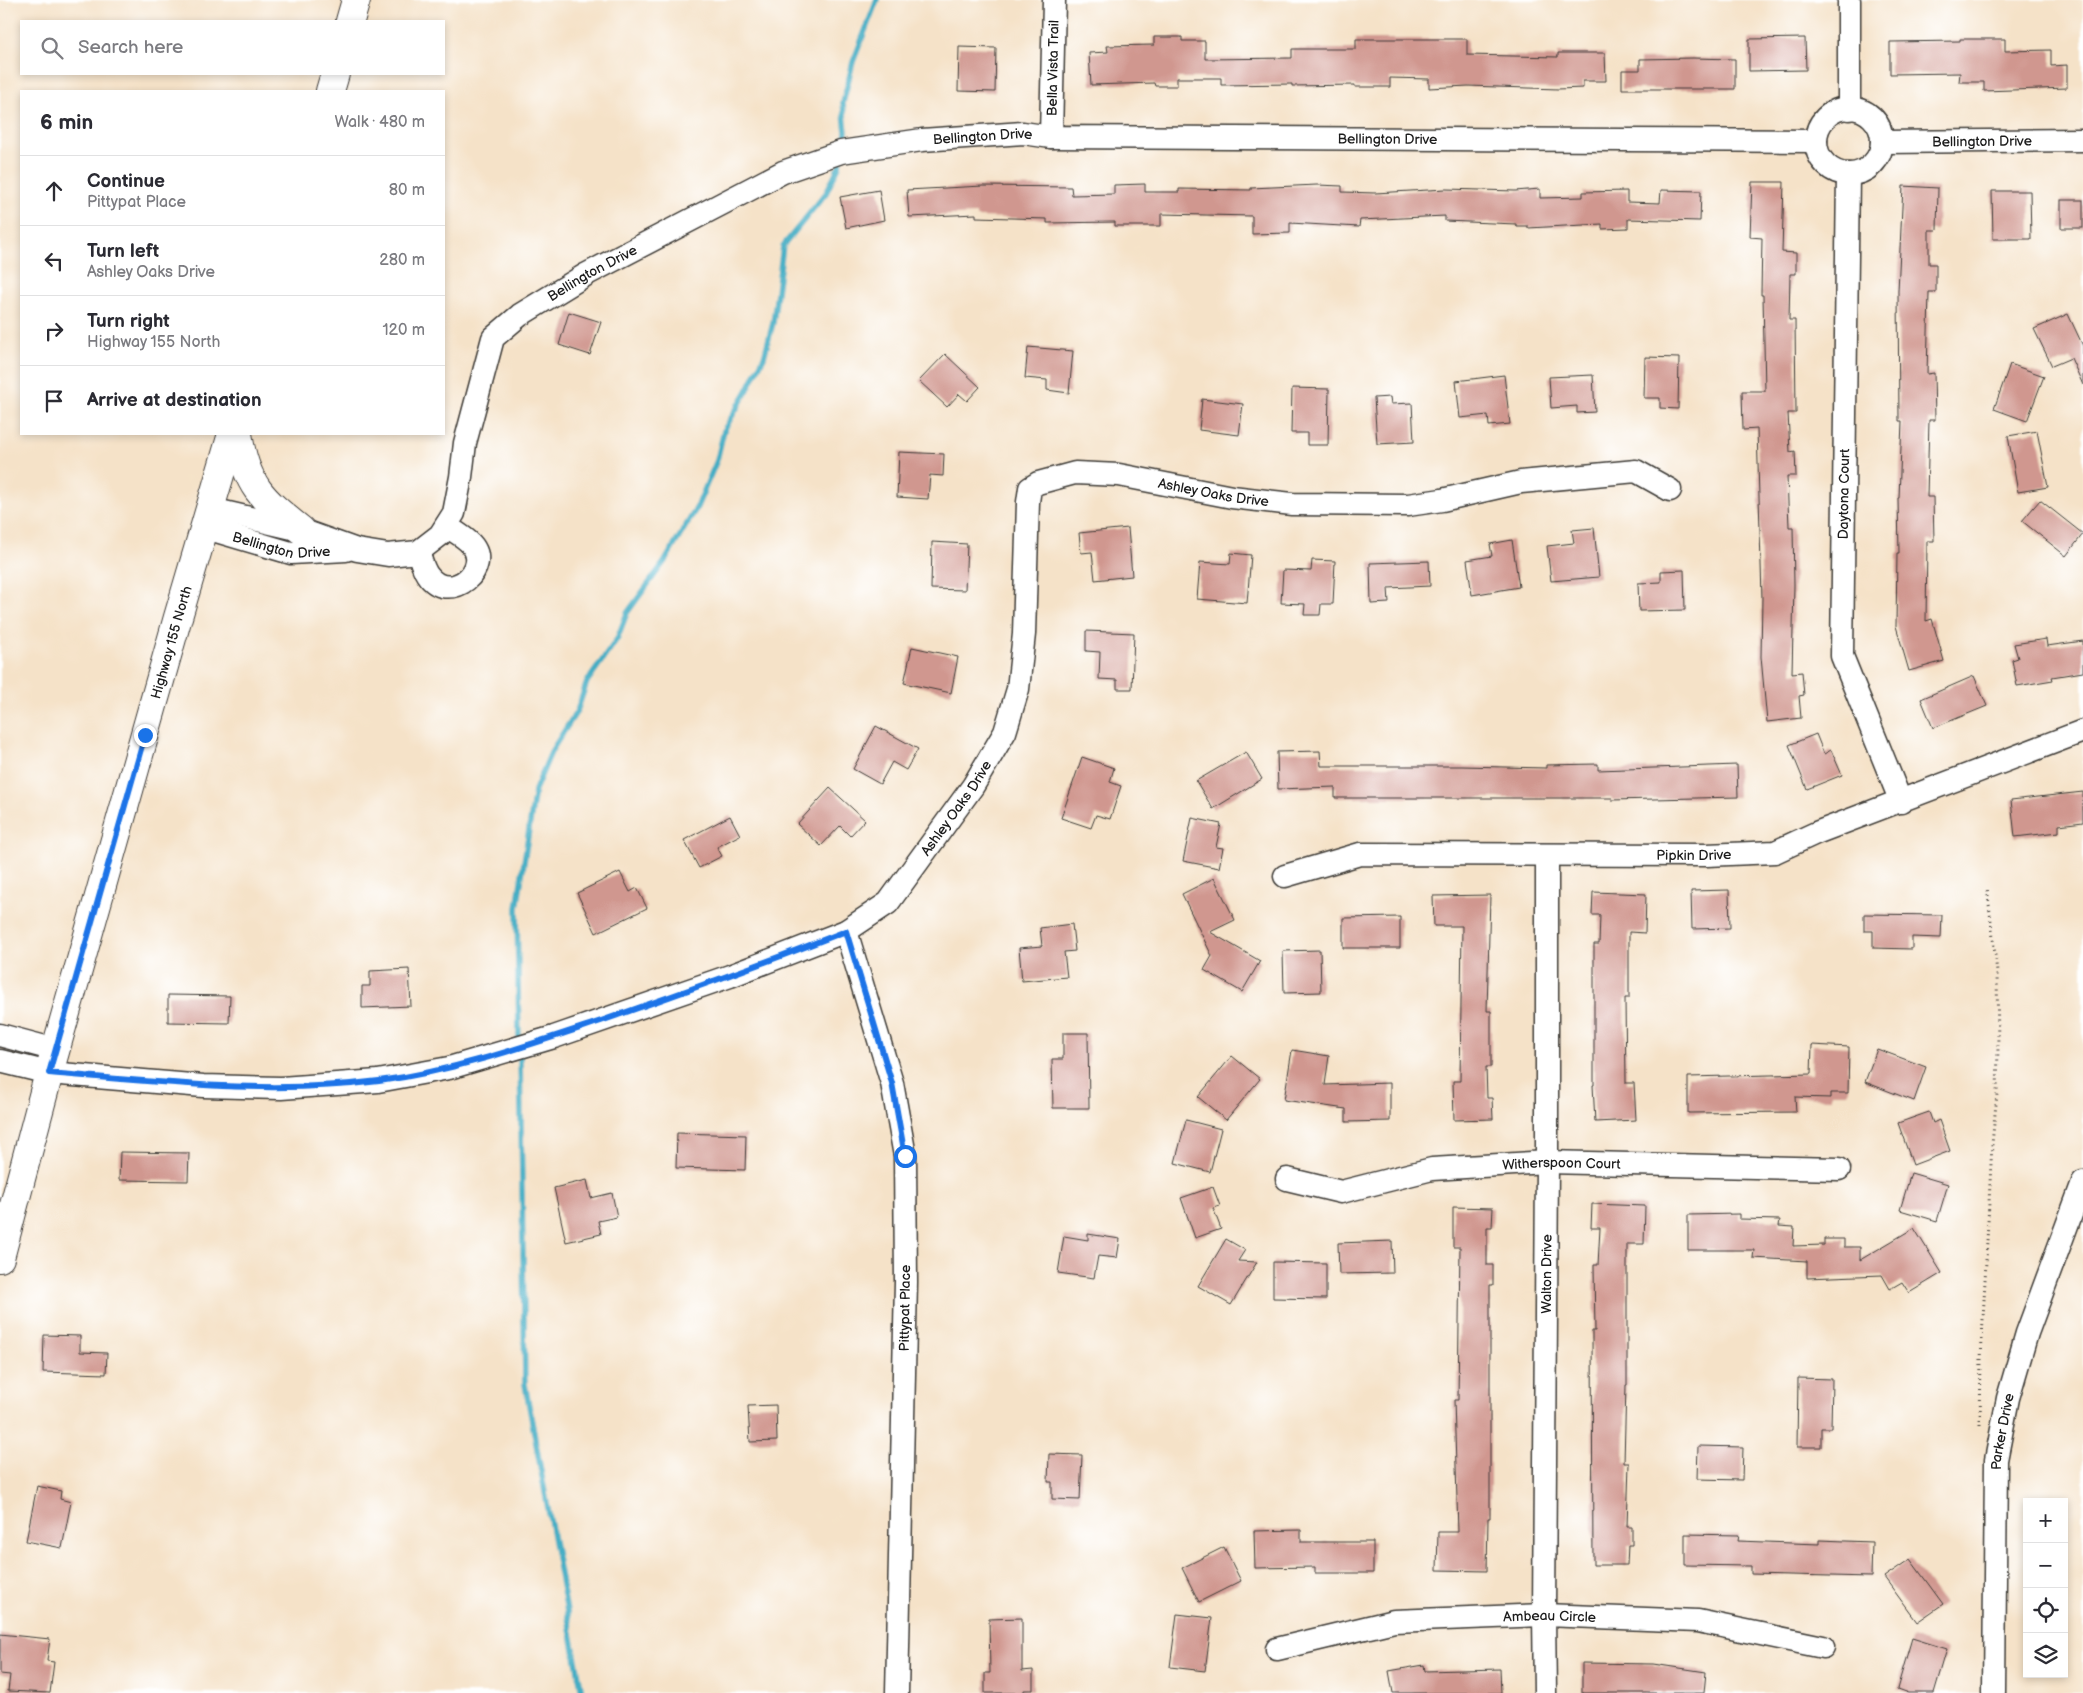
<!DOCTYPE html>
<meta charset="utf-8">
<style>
:root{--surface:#fff;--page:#f7f7f7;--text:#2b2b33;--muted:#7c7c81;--line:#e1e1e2}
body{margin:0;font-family:"Balsamiq Sans",sans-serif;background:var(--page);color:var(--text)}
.controls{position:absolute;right:15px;bottom:15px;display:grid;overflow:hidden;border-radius:0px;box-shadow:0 2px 8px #0003}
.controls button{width:45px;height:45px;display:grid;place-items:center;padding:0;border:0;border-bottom:1px solid var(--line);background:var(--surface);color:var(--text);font:25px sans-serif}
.stop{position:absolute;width:15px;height:15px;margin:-11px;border:4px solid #1a73e8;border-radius:50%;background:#fff}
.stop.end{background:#1a73e8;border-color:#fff;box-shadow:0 1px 5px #0008}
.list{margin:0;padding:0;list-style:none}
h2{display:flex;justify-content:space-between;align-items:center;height:65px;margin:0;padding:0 20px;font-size:21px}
h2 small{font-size:16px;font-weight:400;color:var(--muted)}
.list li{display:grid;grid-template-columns:32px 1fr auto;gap:15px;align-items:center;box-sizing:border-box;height:70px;padding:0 20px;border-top:1px solid var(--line)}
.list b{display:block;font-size:19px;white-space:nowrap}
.list p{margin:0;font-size:16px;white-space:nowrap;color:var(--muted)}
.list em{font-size:16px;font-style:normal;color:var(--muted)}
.icon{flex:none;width:28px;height:28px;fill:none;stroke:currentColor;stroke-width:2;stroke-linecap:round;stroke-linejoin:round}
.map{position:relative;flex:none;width:2083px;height:1693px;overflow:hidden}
.search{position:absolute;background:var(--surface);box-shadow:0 2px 8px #0003;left:20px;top:20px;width:425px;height:55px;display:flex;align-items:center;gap:12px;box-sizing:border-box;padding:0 18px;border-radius:0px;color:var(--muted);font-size:19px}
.panel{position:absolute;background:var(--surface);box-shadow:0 2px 8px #0003;left:20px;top:90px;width:425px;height:345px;border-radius:0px}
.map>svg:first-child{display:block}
</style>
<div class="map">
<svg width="2083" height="1693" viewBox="0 0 2083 1693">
<rect width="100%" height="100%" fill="#fff"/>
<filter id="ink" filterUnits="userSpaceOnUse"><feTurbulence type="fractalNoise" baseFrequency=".02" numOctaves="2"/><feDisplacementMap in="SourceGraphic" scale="10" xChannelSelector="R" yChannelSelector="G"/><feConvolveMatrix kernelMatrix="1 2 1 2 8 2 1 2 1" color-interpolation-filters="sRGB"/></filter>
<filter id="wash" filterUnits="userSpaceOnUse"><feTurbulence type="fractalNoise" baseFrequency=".0096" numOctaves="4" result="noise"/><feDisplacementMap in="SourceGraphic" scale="20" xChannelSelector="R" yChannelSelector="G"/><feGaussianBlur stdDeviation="1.12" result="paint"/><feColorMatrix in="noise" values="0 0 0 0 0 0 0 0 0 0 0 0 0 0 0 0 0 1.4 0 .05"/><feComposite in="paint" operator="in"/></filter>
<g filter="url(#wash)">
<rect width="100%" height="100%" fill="#f5e2c8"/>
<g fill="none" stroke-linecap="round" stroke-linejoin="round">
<g stroke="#45adc4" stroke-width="5.5">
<polyline points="844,146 846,132 843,103 853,62 877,0"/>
<polyline points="519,1041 517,908 535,790 552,750 577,711 587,682 617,639 627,613 665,561 697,507 717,460 724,430 747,391 764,357 773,323 783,246 826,193 839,166 841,157"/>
<polyline points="520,1053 525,1384 582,1693"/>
</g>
</g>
<g id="blocks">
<g fill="#d0978f">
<polygon points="1154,37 1182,37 1182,41 1205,41 1205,59 1292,58 1292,49 1356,49 1356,39 1467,39 1467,55 1558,57 1558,53 1605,53 1606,81 1583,81 1583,88 1558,89 1468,86 1429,88 1429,79 1390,78 1390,87 1355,87 1355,85 1292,86 1292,84 1221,85 1221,78 1177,78 1177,86 1155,86 1154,83 1091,85 1089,53 1108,52 1107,46 1154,45"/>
<polygon points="1805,38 1806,70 1749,71 1749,39"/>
<polygon points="1960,39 2005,39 2005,51 2051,50 2051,66 2067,65 2067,88 1984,91 1984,82 1959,82 1960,73 1890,74 1890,42 1960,41"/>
<polygon points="959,47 996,48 995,92 958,91"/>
<polygon points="1693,58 1735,59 1735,89 1622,89 1622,70 1640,70 1640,59"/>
<polygon points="1752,182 1784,182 1782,252 1796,253 1796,274 1790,274 1789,320 1795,320 1796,413 1788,413 1790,452 1795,451 1796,476 1787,476 1789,527 1793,527 1794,585 1792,673 1802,672 1804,695 1799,696 1801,718 1767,722 1761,657 1762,598 1757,429 1743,430 1742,391 1765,391 1763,295 1761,295 1762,238 1750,237"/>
<polygon points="1145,184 1145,192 1179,192 1179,189 1251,190 1251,188 1317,185 1342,186 1342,192 1375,193 1446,189 1515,191 1540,189 1540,198 1583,197 1583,192 1627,191 1627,202 1660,203 1661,190 1701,191 1700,221 1628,219 1628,228 1602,229 1602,224 1528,228 1528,226 1516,226 1516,224 1445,221 1445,216 1360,220 1359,227 1290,223 1290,233 1252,234 1252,216 1161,214 1161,226 1115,226 1115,222 1047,223 1047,219 976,217 976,214 909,217 907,190 983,186 1071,187 1072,195 1114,194 1114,185"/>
<polygon points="1903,186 1938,188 1937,230 1929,230 1929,264 1936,264 1936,292 1929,292 1927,374 1934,373 1935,420 1929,420 1927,497 1933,497 1934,541 1927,541 1926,621 1932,619 1944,661 1909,671 1896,626 1897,553 1899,553 1898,498 1899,498 1902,421 1899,421 1898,291"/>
<polygon points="879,190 884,220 846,228 840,197"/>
<polygon points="1992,191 2030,191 2031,239 1993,239"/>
<rect x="2061" y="200" width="22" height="28"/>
<polygon points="569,312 601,322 590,355 559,345"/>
<polygon points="2068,314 2083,346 2083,385 2071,358 2052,366 2034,329"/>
<polygon points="1028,347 1073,351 1069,393 1047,390 1047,380 1025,378"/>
<polygon points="945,354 980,387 967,401 959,394 947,407 919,381"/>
<polygon points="1645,357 1679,358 1678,409 1660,408 1660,398 1644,398"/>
<polygon points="2010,364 2044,376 2027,421 1994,409"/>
<polygon points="1504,375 1510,424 1489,426 1488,415 1460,418 1456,381"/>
<polygon points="1593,375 1595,412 1577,413 1577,406 1551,408 1549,377"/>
<polygon points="1292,388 1329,389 1328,445 1307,445 1307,433 1291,433"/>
<polygon points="1390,397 1391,404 1412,403 1414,442 1377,444 1374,398"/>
<polygon points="1202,399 1243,404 1239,435 1199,430"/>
<polygon points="2037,431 2048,487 2018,492 2008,436"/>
<polygon points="899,452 944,454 943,476 930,475 928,499 897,497"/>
<polygon points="2040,500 2083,534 2066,556 2022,521"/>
<polygon points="1128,528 1132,576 1095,580 1092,552 1081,553 1079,533"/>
<polygon points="1594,528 1599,577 1551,581 1547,546 1574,543 1572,530"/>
<polygon points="1512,540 1519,587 1472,595 1467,560 1492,556 1490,544"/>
<polygon points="932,542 967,544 965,590 931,589"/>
<polygon points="1231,553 1251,555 1247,603 1197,599 1200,562 1230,564"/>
<polygon points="1312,560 1335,561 1333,604 1321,604 1320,615 1304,615 1305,604 1281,603 1283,570 1311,571"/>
<polygon points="1429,561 1430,586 1388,588 1389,603 1371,604 1370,563"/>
<polygon points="1684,570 1685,610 1639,611 1638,583 1661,582 1661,571"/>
<polygon points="1086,631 1134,633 1132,689 1117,689 1117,680 1099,679 1100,652 1086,651"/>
<polygon points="2046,639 2047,646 2083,641 2083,672 2052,677 2053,680 2017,686 2012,660 2018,658 2014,644"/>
<polygon points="912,647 958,657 951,693 904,683"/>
<polygon points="1974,676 1987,706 1933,728 1921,699"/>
<polygon points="876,726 918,749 906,770 892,762 880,784 853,769"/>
<polygon points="1816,734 1824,754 1831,750 1842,775 1807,789 1789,745"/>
<polygon points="1320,751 1321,766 1462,766 1546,768 1546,765 1598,764 1598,770 1737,765 1738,797 1612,800 1612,798 1335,798 1335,787 1278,789 1277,752"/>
<polygon points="1246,752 1262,779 1213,809 1196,781"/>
<polygon points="1082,757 1114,768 1110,782 1121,786 1110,819 1096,815 1091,828 1061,818"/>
<polygon points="830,788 865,820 850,836 840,826 821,846 797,824"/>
<polygon points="2083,792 2083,822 2059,825 2059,832 2015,837 2011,800"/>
<polygon points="730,816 740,835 717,847 722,856 699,868 684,840"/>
<polygon points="1192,818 1221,824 1216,847 1223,848 1219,868 1183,861"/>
<polygon points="620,872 630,892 637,888 647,908 596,933 577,893"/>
<polygon points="1214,878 1235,920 1210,932 1260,961 1242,992 1204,970 1212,956 1182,894"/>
<polygon points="1729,890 1730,928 1692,929 1691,891"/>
<polygon points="1593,892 1646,894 1645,933 1629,932 1629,998 1625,998 1626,1083 1634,1083 1636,1120 1595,1122 1593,1085 1594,1085 1594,944 1599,944 1600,915 1592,915"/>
<polygon points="1490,895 1487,1011 1491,1011 1491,1067 1486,1067 1487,1098 1492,1098 1493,1119 1454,1120 1453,1081 1460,1081 1462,926 1434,926 1433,896"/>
<polygon points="1864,914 1942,915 1941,938 1912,937 1912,949 1873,948 1873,931 1864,931"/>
<polygon points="1400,917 1400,948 1343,948 1343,918"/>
<polygon points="1072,924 1075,951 1064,952 1067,977 1022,981 1019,948 1042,946 1040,928"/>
<polygon points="1320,950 1321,992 1284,993 1283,951"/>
<polygon points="409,969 411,1006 362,1008 362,986 370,986 370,971"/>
<polygon points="168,995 230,996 229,1023 168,1022"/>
<polygon points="1063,1033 1088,1033 1089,1108 1053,1108 1052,1059 1063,1059"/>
<polygon points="1812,1045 1849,1047 1848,1093 1831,1093 1831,1098 1795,1097 1796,1112 1688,1113 1688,1077 1811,1074"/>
<polygon points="1877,1049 1926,1067 1914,1101 1865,1082"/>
<polygon points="1292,1050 1329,1056 1325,1085 1390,1083 1390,1121 1346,1122 1346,1109 1284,1100"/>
<polygon points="1232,1056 1260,1079 1226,1120 1198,1097"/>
<polygon points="1929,1112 1933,1123 1939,1120 1950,1151 1913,1165 1898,1123"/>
<polygon points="1186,1120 1221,1129 1210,1172 1175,1163"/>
<polygon points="677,1133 746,1135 745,1170 676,1168"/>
<polygon points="120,1152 189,1153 188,1181 119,1180"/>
<polygon points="1911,1173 1948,1184 1937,1221 1900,1210"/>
<polygon points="587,1180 591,1198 612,1193 617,1217 598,1221 601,1234 566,1242 554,1188"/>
<polygon points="1213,1187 1220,1206 1213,1208 1221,1229 1195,1238 1181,1198"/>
<polygon points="1592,1204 1645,1206 1644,1244 1627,1244 1627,1385 1626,1385 1624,1463 1629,1463 1627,1527 1632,1527 1632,1545 1628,1545 1627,1565 1593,1565 1592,1331 1595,1331 1594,1265 1598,1265 1600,1228 1591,1228"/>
<polygon points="1453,1207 1493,1208 1492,1227 1487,1227 1487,1265 1493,1265 1493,1285 1490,1285 1490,1518 1488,1518 1487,1571 1437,1570 1438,1532 1458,1532 1454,1400 1458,1400 1460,1247 1453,1247"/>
<polygon points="1739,1214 1739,1219 1780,1220 1779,1226 1794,1227 1793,1246 1824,1245 1824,1239 1844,1239 1844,1247 1860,1247 1860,1260 1914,1228 1942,1273 1909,1293 1902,1282 1890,1289 1882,1275 1807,1278 1807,1261 1753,1258 1754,1250 1688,1250 1688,1215"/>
<polygon points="1088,1234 1120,1239 1117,1258 1098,1256 1094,1278 1058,1273 1064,1236 1088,1240"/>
<polygon points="1226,1239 1245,1250 1238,1261 1257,1262 1231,1305 1198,1286"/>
<polygon points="1392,1241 1393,1273 1339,1274 1338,1243"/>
<polygon points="1273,1262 1326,1263 1326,1299 1273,1298"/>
<polygon points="44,1335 80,1336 80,1352 107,1353 106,1374 43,1372"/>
<polygon points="1798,1378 1832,1379 1831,1428 1821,1428 1821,1447 1797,1447"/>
<polygon points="776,1405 777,1441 750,1442 748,1406"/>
<polygon points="1698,1446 1743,1447 1742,1480 1697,1479"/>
<polygon points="1049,1454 1082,1455 1080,1500 1052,1499 1052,1482 1048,1482"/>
<polygon points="37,1486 61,1491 60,1499 71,1502 62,1548 26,1541"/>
<polygon points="1301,1530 1301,1542 1373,1542 1373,1573 1315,1573 1315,1567 1255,1568 1254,1531"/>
<polygon points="1685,1534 1739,1535 1738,1541 1819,1544 1819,1540 1872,1542 1871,1577 1751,1574 1751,1566 1685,1565"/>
<polygon points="1224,1547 1241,1581 1199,1602 1182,1568"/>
<polygon points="1910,1559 1943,1604 1917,1622 1884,1577"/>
<polygon points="1177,1614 1212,1618 1205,1671 1170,1667"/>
<polygon points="1022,1618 1022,1671 1033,1670 1033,1690 1024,1690 1024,1693 985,1693 985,1673 990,1673 989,1619"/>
<polygon points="0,1634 50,1639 47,1661 54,1662 50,1693 8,1691 10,1675 0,1674"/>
<polygon points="1912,1638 1947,1649 1934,1693 1908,1693 1897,1689"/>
<polygon points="1582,1663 1653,1664 1706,1672 1704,1693 1582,1693"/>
<polygon points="1424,1665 1425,1671 1500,1669 1501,1693 1393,1693 1389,1671"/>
</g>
</g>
</g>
<g filter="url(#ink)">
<use href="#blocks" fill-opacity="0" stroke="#3d3a36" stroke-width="1"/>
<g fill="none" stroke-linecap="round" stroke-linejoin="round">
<defs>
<g id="minor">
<circle cx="1849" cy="141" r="33"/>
<polyline points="1849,109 1849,0"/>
<path id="s1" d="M1051,137L1054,0"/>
<path id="s2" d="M1882,142L2083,140"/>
<polyline points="1848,174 1842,656 1901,802"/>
<path id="s3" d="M211,509L301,530L357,550L388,555L418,552L440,535L454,513L461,477L465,443L493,338L520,315L587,274L783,172L841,152L922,140L1023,133L1051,137L1816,141"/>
<path id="s4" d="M206,528L291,553L346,550"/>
<path d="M418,552C421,560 423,570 429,577C451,604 493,568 471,544C465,537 454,531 446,526"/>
<path id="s5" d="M1285,876L1360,854L1707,855L1775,852L1816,833L2083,731"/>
<polyline points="846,931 892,1083 905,1156 906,1282 897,1693"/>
<polyline points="0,1035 56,1050"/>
<path id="s6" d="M0,1061L49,1073L203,1086L281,1088L378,1081L449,1068L554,1037L730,976L846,931L888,903L973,786L1005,732L1018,689L1024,634L1028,502L1030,488L1038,483L1075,473L1119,475L1232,497L1292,504L1408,505L1442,500L1521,482L1636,471L1670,490"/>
<path id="s7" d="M1287,1179L1341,1192L1432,1169L1547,1162L1839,1169"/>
<path id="s8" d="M1277,1649L1394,1621L1544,1615L1698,1621L1823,1647"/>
<path id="s9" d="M1545,1693L1544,1615L1547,1162V856"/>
<path id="s10" d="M1994,1693L1996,1460L2008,1398L2027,1333L2083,1182"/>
</g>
<g id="major">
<polyline points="350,21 356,0"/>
<polyline points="330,91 335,74"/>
<path d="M238,434C246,486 262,499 301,530"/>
<path id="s11" d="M0,1258L49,1073L178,617L232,434"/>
</g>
</defs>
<use href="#minor" stroke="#3d3a36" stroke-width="25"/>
<use href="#major" stroke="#3d3a36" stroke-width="30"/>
<polyline stroke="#3d3a36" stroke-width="3" stroke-dasharray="1 4" stroke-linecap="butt" points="1980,1425 1981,1359 1992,1144 1997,1094 1998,1047 1997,972 1987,887"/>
<use href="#minor" stroke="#fff" stroke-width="22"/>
<use href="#major" stroke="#fff" stroke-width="28"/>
</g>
</g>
<g fill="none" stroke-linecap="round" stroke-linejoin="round" filter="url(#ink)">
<path stroke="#1a73e8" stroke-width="6" d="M145,735L49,1073C159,1082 269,1095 379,1081C455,1071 529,1045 601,1021C684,992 765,963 846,931L892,1083L905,1156"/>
</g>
<g text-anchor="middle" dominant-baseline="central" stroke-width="5" stroke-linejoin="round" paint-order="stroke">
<g font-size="14" fill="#1c1c1c" stroke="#fff">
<text stroke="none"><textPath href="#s1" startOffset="69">Bella Vista Trail</textPath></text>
<text stroke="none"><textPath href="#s3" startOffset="986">Bellington Drive</textPath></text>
<text stroke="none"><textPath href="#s3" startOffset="1391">Bellington Drive</textPath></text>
<text stroke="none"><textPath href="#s2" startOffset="100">Bellington Drive</textPath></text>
<text stroke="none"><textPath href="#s3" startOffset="566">Bellington Drive</textPath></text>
<text stroke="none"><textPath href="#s6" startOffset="1565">Ashley Oaks Drive</textPath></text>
<text transform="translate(1844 494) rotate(-89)">Daytona Court</text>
<text stroke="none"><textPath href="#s4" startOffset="78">Bellington Drive</textPath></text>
<text stroke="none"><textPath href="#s11" startOffset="639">Highway 155 North</textPath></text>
<text stroke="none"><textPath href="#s6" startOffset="1040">Ashley Oaks Drive</textPath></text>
<text stroke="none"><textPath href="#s5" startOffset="412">Pipkin Drive</textPath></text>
<text stroke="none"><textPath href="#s7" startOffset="279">Witherspoon Court</textPath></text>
<text stroke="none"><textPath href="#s9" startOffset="419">Walton Drive</textPath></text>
<text transform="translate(905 1308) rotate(-89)">Pittypat Place</text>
<text stroke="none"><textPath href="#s10" startOffset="262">Parker Drive</textPath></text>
<text stroke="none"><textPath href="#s8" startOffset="276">Ambeau Circle</textPath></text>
</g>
</g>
</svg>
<div class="controls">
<button>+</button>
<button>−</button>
<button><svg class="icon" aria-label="locate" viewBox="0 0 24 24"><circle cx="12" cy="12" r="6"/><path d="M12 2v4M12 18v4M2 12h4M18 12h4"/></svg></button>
<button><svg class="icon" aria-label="layers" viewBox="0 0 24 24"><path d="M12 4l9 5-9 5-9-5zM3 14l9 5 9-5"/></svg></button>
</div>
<div class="stop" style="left:905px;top:1156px"></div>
<div class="stop end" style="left:145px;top:735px"></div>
<div class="search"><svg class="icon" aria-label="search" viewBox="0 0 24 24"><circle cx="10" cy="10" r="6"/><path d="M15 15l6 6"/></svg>Search here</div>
<section class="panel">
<h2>6 min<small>Walk · 480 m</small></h2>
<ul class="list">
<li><svg class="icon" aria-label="ahead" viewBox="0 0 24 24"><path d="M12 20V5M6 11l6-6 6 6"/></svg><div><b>Continue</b><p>Pittypat Place</p></div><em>80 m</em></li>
<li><svg class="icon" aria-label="left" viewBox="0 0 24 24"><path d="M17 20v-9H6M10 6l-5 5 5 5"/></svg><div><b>Turn left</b><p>Ashley Oaks Drive</p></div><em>280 m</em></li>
<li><svg class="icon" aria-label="right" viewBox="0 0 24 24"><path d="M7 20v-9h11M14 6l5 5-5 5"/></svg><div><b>Turn right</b><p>Highway 155 North</p></div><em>120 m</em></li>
<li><svg class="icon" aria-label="arrive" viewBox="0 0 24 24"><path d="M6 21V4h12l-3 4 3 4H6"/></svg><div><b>Arrive at destination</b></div></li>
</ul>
</section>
</div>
